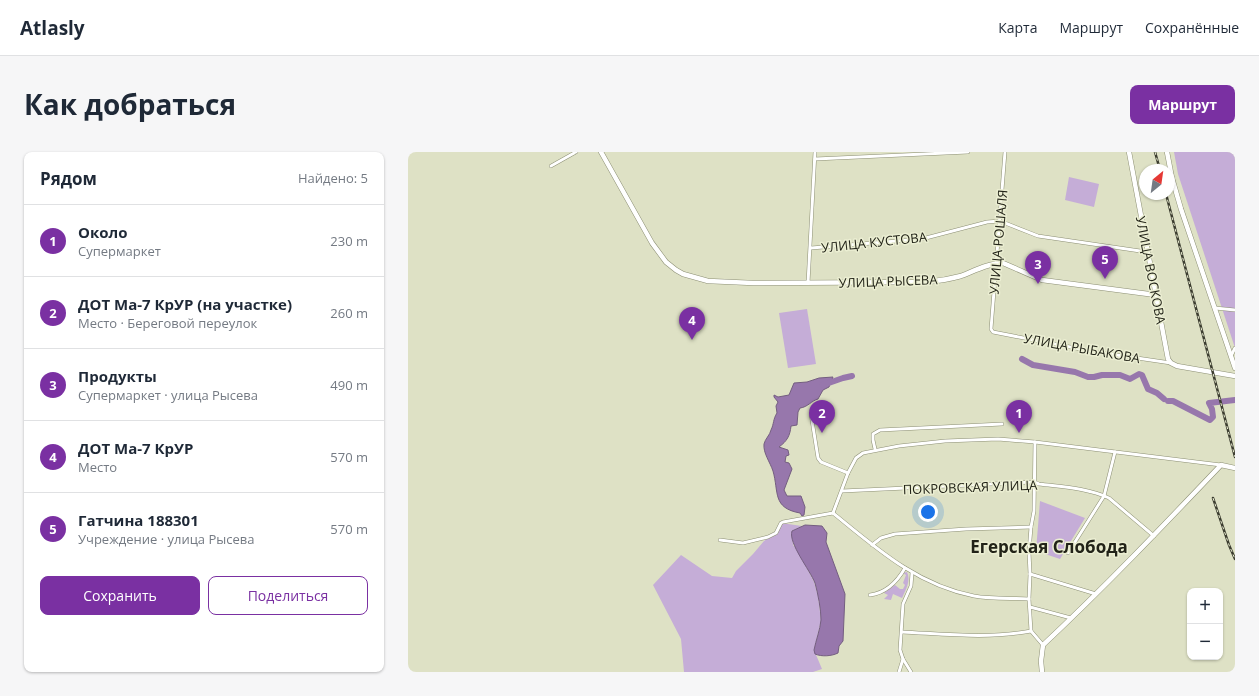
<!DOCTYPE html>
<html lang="ru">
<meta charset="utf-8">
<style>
:root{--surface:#fff;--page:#f6f6f7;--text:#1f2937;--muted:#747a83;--line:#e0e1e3;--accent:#7a30a2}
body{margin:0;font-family:"Open Sans",sans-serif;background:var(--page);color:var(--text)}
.controls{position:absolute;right:12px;bottom:12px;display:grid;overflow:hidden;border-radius:8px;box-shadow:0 1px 3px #0004}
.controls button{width:36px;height:36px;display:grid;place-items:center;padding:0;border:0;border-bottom:1px solid var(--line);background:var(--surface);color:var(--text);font:20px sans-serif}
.compass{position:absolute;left:731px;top:12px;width:36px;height:36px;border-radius:50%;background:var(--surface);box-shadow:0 1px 3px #0004;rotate:29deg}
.you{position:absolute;left:520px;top:360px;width:14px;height:14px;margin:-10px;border:3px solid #fff;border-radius:50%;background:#1a73e8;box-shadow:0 0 0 6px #1a73e833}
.badge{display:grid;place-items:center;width:26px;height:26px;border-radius:50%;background:var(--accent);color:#fff;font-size:13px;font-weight:700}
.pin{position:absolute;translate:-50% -33px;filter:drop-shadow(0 1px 2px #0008)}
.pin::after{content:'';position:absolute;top:21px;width:14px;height:12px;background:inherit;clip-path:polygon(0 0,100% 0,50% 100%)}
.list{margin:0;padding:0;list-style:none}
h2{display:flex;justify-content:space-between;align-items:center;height:52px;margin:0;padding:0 16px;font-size:17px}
h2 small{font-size:13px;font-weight:400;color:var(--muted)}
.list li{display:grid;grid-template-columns:26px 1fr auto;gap:12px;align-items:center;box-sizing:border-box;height:72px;padding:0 16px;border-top:1px solid var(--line)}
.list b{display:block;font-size:15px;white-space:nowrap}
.list p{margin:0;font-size:13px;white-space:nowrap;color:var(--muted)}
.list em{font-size:13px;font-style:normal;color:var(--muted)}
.actions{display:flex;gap:8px;padding:12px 16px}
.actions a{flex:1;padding:9px 0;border:1px solid var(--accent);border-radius:8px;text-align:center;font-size:14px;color:var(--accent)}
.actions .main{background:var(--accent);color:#fff}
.map{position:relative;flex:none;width:827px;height:520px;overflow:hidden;border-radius:8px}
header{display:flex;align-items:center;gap:24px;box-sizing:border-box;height:56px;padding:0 20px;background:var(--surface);border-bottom:1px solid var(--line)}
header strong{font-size:19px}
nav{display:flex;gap:22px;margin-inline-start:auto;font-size:14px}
.intro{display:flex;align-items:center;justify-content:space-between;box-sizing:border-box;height:96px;padding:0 24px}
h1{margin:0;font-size:28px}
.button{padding:10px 18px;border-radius:8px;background:var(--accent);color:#fff;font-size:14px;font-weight:700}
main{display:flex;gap:24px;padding:0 24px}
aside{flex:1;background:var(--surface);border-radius:8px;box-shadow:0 1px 3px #0004}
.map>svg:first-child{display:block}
</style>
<header>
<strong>Atlasly</strong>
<nav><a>Карта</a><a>Маршрут</a><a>Сохранённые</a></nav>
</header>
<div class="intro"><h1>Как добраться</h1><a class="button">Маршрут</a></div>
<main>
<aside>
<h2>Рядом<small>Найдено: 5</small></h2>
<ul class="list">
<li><span class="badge">1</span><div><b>Около</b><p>Супермаркет</p></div><em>230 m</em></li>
<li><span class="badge">2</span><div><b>ДОТ Ма-7 КрУР (на участке)</b><p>Место · Береговой переулок</p></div><em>260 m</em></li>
<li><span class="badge">3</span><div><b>Продукты</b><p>Супермаркет · улица Рысева</p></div><em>490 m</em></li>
<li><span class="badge">4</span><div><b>ДОТ Ма-7 КрУР</b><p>Место</p></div><em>570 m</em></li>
<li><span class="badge">5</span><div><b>Гатчина 188301</b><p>Учреждение · улица Рысева</p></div><em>570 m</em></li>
</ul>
<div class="actions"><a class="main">Сохранить</a><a>Поделиться</a></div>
</aside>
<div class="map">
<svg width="827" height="520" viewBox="0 0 827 520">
<rect width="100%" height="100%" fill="#dee1c5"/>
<g fill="#c5add7">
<polygon points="766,0 827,0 827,196 770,22"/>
<polygon points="661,25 691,32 686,55 657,48"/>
<polygon points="399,157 408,212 380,216 371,161"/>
<polygon points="632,349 677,366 652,407 628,399"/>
<polygon points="373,371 394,374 384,379 385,393 390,399 406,430 410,444 413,468 406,498 414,517 405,520 276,520 273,487 245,433 273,403 304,424 324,426 328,419 345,402 356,389 368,381"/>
<path d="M499,420C503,429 498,437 494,446L485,442L483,448L476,447L480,443L476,441L487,433L492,437H495L497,433L495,431L498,423L495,421Z"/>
</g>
<g fill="#9777ac" stroke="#745e80">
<path d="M425,225L421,235L415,238L410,247C403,249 400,255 392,256L390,260L389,273L383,274C382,284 379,289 371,295L380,298L381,303L378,304L377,310L381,311L384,317L376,338L379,344H393L397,355L396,363L394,364L392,361C364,356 371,340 365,319C362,310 355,301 356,292C357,287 362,283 363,278C366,272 365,267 369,261L368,254L370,250L366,245V243L370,245L381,243L386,231L399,230L411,226Z"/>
<path d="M397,373L414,374L419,381L418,390L437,442L435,489L431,494L430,501C424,504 414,505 407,502L406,498C408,488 412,478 413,468C413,457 410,442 407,431C402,418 380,391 384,379Z"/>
</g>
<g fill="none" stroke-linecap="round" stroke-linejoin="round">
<g stroke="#9777ac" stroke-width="6">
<polyline points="614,207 625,213 667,220 680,225 686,225 694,223 712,223 722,227 731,222 734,223 740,237 749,241 756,247"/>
<polyline points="415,233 435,226 444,224"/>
<polyline points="760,249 765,249 802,268 805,265 804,257 801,251 827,248"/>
</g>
<defs>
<g id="street">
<polyline points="597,0 583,177 585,180 688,200 763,211"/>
<polyline points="407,7 560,0"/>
<polyline points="143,14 168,0"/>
<polyline points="403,96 514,87 579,70 592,69 630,84 739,100"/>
<polyline points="400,131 407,0"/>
<polyline points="807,156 827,158"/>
<polyline points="823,204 827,196"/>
<polyline points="403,262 410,306 413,310 440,321"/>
<polyline points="627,290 626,359 623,375 621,400 622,422 621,447 623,479 635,493"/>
<polyline points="467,297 465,288 465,282 472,278 594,272"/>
<path d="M434,339L626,330L631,332C654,335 679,336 701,346L746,384"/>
<polyline points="425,361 440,321 448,306 455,301 491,294 537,289 590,287 627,290 813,313"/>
<path d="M425,361C468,396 509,433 566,444C583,447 603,446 621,447"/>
<polyline points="312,388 335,391 360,385 368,381 373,371 375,370 425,361"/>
<polyline points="464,393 473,386 487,382 558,377 623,375"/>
<polyline points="660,401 696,344 707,300"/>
<polyline points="622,422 688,442"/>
<path d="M462,443C478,441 489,430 497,416"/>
<polyline points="622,455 663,466"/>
<path d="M494,480C537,482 581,487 623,479"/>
<polyline points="491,520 495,507"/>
<polyline points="503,520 495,507 492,498 495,452 503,434 504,421"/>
</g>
<g id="secondary">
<path d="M193,0L244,91L258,110L268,118L275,122L300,129L345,131L519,130C530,129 542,127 553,124C566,119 581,111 595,111L634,128L748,143"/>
<polyline points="721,0 760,207 763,211 769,214 827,224"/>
<polyline points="759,0 764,26 773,57 827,216"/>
<path d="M634,520L633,509L635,493C697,435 755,374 813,313L827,316"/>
</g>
</defs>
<use href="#street" stroke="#8c8f74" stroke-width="4"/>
<use href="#secondary" stroke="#8c8f74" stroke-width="5.5"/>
<use href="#street" stroke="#fff" stroke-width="3"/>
<use href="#secondary" stroke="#fff" stroke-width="4.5"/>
<defs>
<g id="rail">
<polyline points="747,0 752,18"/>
<polyline points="758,42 827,305"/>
<polyline points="805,346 821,393 827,407"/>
</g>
</defs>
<use href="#rail" stroke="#3b3c2f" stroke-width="2.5"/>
<use href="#rail" stroke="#ebeed2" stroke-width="1" stroke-dasharray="3" stroke-linecap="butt"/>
</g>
<g text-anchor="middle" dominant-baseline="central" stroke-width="3" stroke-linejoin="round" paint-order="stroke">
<g font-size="13" fill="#222318" stroke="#ebeed2">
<text transform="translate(466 90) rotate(-6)">УЛИЦА КУСТОВА</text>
<text transform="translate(590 90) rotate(-85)">УЛИЦА РОШАЛЯ</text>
<text transform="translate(743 118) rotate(79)">УЛИЦА ВОСКОВА</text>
<text transform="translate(480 129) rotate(-2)">УЛИЦА РЫСЕВА</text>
<text transform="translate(674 196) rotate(10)">УЛИЦА РЫБАКОВА</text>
<text transform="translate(562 335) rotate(-2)">ПОКРОВСКАЯ УЛИЦА</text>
</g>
<g font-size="17" font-weight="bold" fill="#222318" stroke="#ebeed2">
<text x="641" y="394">Егерская Слобода</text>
</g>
</g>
</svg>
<div class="controls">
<button>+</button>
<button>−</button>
</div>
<svg class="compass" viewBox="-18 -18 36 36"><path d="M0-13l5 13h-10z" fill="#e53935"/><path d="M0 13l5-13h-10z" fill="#747a83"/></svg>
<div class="you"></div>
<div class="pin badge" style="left:611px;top:281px">1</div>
<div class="pin badge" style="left:414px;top:281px">2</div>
<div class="pin badge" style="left:630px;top:132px">3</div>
<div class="pin badge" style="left:284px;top:188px">4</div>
<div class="pin badge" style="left:697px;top:127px">5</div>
</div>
</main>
